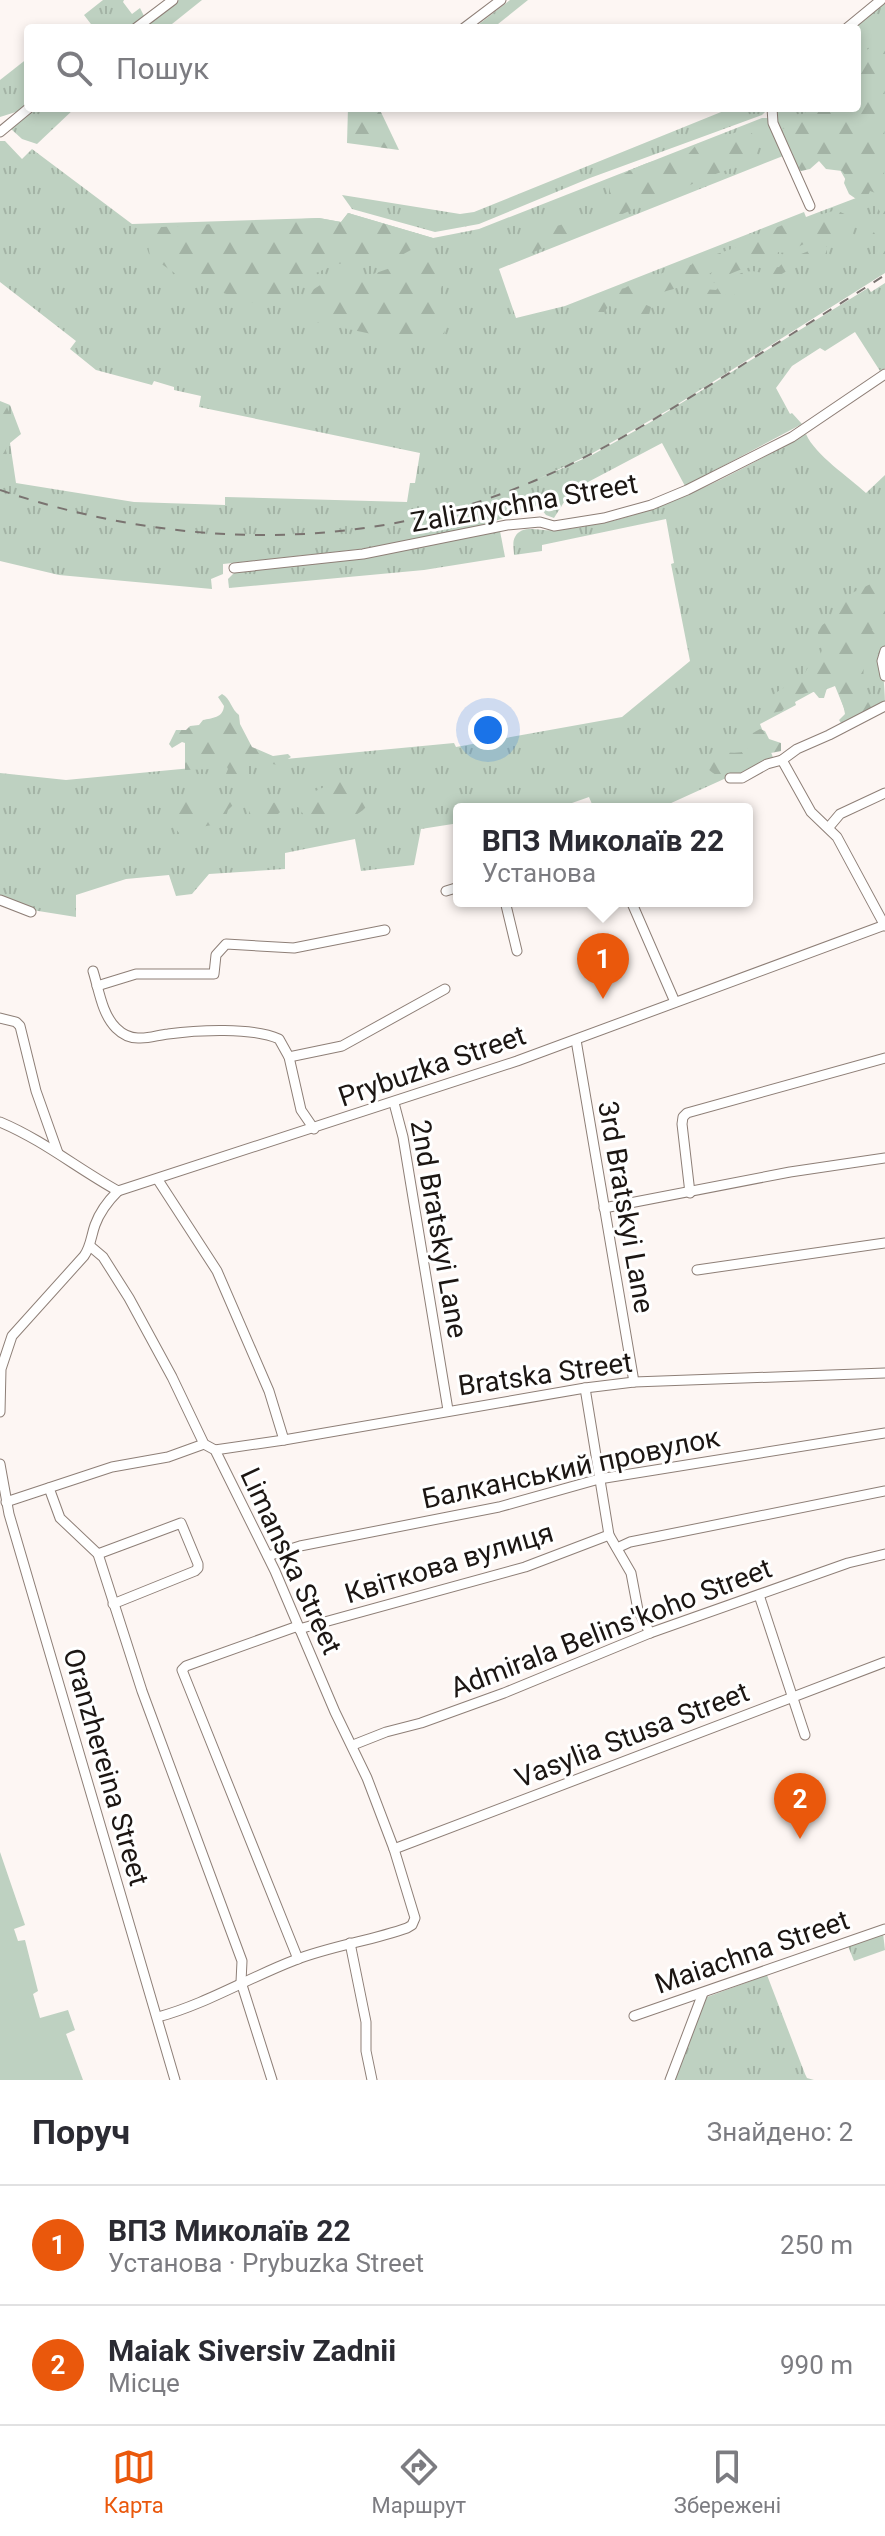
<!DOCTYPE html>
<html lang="uk">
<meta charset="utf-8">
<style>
:root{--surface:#fff;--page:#f2f2f3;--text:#2b2b33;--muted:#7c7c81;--line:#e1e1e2;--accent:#ea580c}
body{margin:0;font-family:Roboto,sans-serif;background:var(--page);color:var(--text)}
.you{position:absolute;left:488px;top:730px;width:28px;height:28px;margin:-20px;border:6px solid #fff;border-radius:50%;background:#1a73e8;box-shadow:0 0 0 12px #1a73e833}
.badge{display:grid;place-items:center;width:52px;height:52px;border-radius:50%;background:var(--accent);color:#fff;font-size:26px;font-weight:700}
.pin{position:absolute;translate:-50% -66px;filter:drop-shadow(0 2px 4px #0008)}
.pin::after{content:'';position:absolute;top:42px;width:28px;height:24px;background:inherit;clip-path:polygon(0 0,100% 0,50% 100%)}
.popup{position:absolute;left:453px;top:803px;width:300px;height:104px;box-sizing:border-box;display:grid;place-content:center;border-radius:8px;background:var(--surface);filter:drop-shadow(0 2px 6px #0005);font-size:26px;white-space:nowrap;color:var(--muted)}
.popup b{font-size:30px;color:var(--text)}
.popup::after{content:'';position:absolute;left:50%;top:100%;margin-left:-16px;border:16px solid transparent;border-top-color:var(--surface)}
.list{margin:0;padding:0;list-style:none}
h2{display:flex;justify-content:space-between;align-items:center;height:104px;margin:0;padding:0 32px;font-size:34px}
h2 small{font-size:26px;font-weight:400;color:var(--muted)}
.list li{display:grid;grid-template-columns:52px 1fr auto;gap:24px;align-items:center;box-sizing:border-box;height:120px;padding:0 32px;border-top:2px solid var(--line)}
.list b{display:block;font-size:30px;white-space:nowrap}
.list p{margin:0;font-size:26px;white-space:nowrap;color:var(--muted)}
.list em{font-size:26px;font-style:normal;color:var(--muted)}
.icon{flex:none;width:44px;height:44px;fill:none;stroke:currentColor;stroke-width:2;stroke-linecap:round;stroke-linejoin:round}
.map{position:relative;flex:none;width:885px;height:2080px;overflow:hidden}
.search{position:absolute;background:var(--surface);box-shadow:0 4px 12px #0003;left:24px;right:24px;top:24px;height:88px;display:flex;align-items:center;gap:20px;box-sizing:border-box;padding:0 28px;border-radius:8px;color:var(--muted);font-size:30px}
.sheet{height:344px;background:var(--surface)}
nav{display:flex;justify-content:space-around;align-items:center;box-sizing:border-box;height:112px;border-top:2px solid var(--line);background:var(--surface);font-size:22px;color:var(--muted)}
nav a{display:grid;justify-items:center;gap:4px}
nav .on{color:var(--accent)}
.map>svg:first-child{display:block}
</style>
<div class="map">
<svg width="885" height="2080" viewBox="0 0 885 2080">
<defs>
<pattern id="grass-tufts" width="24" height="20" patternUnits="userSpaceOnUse" patternTransform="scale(2)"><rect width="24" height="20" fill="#bed1c1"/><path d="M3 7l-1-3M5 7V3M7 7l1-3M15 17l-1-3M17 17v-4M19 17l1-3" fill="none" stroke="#a3b3a5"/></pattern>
<pattern id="forest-firs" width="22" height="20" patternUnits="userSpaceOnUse" patternTransform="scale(2)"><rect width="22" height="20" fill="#bed1c1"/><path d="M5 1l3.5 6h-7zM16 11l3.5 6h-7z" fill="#a3b3a5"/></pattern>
</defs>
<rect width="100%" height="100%" fill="#fdf6f3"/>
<g fill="url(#grass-tufts)">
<polygon points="103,0 124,0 123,2 132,14 140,8 144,16 129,28 94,28 84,15"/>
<polygon points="179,0 202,0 167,28 142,28"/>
<polygon points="510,0 528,0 493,28 474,28"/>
<polygon points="885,1 885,273 670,409 591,454 538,479 592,455 649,423 868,288 871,292 885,283 885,368 880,371 855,332 825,351 820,348 792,366 776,388 790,414 792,413 802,424 685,486 662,443 571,491 554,518 546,515 538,505 482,526 362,549 223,564 223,574 211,579 212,589 59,575 0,561 0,401 10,405 21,434 10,443 16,483 134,502 225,505 225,497 407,502 410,483 415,483 420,453 199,407 201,396 174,390 174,387 154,381 152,385 96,370 70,349 76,341 0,282 0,141 5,141 22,159 32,149 132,224 319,218 341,222 348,213 433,238 479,229 762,118 769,118 783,156 499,269 516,318 565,306 804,212 806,217 856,198 831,154 800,171 776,122 775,108 857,108 857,28 852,28"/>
<polygon points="28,58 28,104 19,111 0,117 0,80"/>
<polygon points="37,108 75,108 37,144 22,139 11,129 13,124"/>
<polygon points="731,108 769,108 762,115 590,178 479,224 435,232 352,209 342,195 460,214 474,212"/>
<path d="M806,434C815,455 849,477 866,493L885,475V648C881,668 885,685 885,705L850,723L835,686L817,693L815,691L795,702L796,705L760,724L774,760L724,779L658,809L654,805L641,809H594L589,797L555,809H459V823L421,829L414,865L361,871L355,839L285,853V869L209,874L192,894L176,896L169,875L126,879L76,895V917L32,910L0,899V773L66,780L454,743L456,747L622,717L690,661L671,564L674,563L666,519L542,545V551L514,555C514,550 512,542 515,537C522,523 543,532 555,530C571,529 587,526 603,523C676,507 742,469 806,434Z"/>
<polygon points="500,531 505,557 424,570 229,588 228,579 236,571"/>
<polygon points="883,1933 885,1950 854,1961 848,1946"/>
<polygon points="767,1975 805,2074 807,2078 814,2080 671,2080 707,1997"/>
</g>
<g fill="url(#forest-firs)">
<polygon points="873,45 885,48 884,187 881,195 870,191 867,198 859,201 849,194 844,183 846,176 842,171 826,169 819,161 810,169 801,171 789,149 782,129 802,122 807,108 857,108 857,51 867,50"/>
<polygon points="348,108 379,108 399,150 347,143"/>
<path d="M741,131L752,133L758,159L710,176L702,175L697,182L522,257L527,242L539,240L543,230C561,224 580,221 597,213L600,207L612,200L608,183C626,173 652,156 672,161L679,155L685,158L697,144Z"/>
<polygon points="885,197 885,259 878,260 876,257 877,246 871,240 871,236 884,218 877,207"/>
<path d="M836,210L851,217L853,238L834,243L825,234L785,253L778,252L777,258C761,266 727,269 718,284L712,282L714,278L712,272L706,276L704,283L693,285L690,282C675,292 656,289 644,304L651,307L649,315L642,317L633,312L631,307L622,310L609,306L604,312H596L588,309L593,300L602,293L625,288L638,280L663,273L675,265H691L698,258L708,257L746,244L756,236L802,217L807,219Z"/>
<polygon points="348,213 433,238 398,257 337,264 304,278 267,307 186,281 150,256 145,228 319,218 341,222"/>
<path d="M820,243L828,247L825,255L812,256L775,278C754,274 761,281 748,290C735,298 718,293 703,296C689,298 690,308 674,303L675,300L685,295L700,293L703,289L716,290L720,286L728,285C737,272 747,269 762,273L765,269L779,267C790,254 809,255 820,243Z"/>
<polygon points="450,259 436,305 445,319 444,342 405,341 305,320 303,296 336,275 356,280 396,266"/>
<polygon points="0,404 7,407 18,434 7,443 5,457 9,477 4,482 0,481"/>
<path d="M877,581L885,585V623L872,630C874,634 878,636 881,640C885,653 871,659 864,664L863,681L866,690L860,699L850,704L853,708L872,695L875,698L876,706L841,723L839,720L845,714C844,705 839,696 837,687L833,685L827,688L824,698H819L814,692C802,691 789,702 782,711L772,713L767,703C776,685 801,687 809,665L816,663C829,641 817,647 818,629C832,615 841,621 844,598C856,590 865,587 877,581Z"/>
<path d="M222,694C231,699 231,709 239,715L240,724L252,747L273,756L288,754L291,757L278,765L261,762L245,765L249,772L241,780L243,788L241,790L232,787L224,779L228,769L226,765L222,766L217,774L212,769L185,770V743L182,742L172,748L169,744L176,730H186L190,726L199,725L203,720C212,718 223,718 224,706L218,697Z"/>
<path d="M760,729L765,731L769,739L781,743V751L755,756C749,770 735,781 718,776C713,774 708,768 702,765L703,758C716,747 731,756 746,751L753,733Z"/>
<path d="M354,781L357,783L359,795L365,800L366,807C356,818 336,825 320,821C316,820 311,818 307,819L298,807L281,811L272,820L263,816L254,818C248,814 246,802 250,797L262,805C269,802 274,803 282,802C294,801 294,794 308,796C313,791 333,783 340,782C345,781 349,782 354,781Z"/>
<path d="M204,794L218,801L231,799L234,804L228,810L225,820L219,819L212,825L201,827L198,830L199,837L196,838L190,835L183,838L172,824C174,797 183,799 204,794Z"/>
</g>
<polygon fill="#bed1c1" points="0,1852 25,1925 14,1929 18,1941 25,1940 38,1991 33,1994 40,2018 68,2010 75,2030 66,2034 83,2080 0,2080"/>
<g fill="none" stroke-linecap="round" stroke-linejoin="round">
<defs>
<g id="minor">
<polyline points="136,28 173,0"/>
<polyline points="464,28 501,0"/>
<polyline points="847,28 881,0"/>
<polyline points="772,108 773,123 810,206"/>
<polyline points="0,132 29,108"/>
<polyline points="234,568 363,554 507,525 540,522 554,526 604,518 651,505 687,490 792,437 885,374"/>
<polyline points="885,651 882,661 885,676"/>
<polyline points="782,760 811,812 837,837 885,926"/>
<polyline points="730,778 742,778 767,764 782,760 797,749 829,735 885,706"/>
<polyline points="829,827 840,814 885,793"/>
<polyline points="446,891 459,887"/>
<polyline points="0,900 31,912"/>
<polyline points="505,901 517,951"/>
<polyline points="631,901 675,1002"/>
<path d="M93,971C99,990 102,1014 116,1028C122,1034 130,1038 138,1038C148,1039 158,1035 168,1034C197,1030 252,1027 279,1039L289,1057L301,1110L314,1129"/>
<polyline points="97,986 136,974 214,974 216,955 226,944 294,948 385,930"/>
<polyline points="0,1018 16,1022 20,1026 36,1091 58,1153"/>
<polyline points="576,1040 634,1382"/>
<polyline points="289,1057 342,1046 445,989"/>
<polyline points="394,1103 403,1137 448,1410"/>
<path d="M0,1122C43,1140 78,1169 118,1191L517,1061L885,925"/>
<polyline points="158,1180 217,1271 269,1391 284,1440"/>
<polyline points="690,1193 682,1124 683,1117 687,1113 885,1058"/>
<polyline points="604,1208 790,1172 885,1158"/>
<path d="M90,1246L103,1257L129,1298L172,1377L204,1444L215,1450L275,1571L335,1712L367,1778L394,1849L415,1918L412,1925L407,1928C370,1941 331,1946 295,1960C248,1978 206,2004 158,2017"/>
<polyline points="697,1270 885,1243"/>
<polyline points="585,1388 609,1535 631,1573 638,1610 650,1633"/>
<path d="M0,1412L1,1369L12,1336L84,1256C91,1246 91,1236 95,1225C100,1211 108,1201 118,1191"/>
<polyline points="215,1450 284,1440 585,1388 634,1382 885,1373"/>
<polyline points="0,1464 9,1514 175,2080"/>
<polyline points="49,1488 60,1518 98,1554 142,1691 242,1961 241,1982 272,2080"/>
<polyline points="6,1502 112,1467 168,1457 204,1444"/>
<polyline points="617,1548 630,1542 885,1491"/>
<polyline points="98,1554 181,1523 198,1564 198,1568 195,1571 113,1604"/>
<polyline points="268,1556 300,1546 499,1507 599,1479 885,1433"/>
<polyline points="759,1595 805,1735"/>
<polyline points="298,1626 186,1666 182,1670 298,1959"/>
<polyline points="299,1629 525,1567 609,1535"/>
<polyline points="353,1745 386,1732 421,1723 504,1693 650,1633 848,1563 885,1554"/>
<polyline points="394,1849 885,1662"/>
<polyline points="350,1943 366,2022 366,2051 372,2080"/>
<polyline points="634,2016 885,1929"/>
<polyline points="670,2080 703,1993"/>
</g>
</defs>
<use href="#minor" stroke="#8e7f77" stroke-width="11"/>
<use href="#minor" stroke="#fff" stroke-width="9"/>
<path stroke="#7a7370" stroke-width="2" stroke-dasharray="10 10" stroke-linecap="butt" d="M0,490C174,549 363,554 534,481C604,451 667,412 731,372C782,340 834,308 885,275"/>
</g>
<g text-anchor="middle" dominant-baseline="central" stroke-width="6" stroke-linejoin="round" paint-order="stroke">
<g font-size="28" fill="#1c1613" stroke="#fff">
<text transform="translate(524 503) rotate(-10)">Zaliznychna Street</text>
<text transform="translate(432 1066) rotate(-19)">Prybuzka Street</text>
<text transform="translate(626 1207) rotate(80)">3rd Bratskyi Lane</text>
<text transform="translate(439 1229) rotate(80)">2nd Bratskyi Lane</text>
<text transform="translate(545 1374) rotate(-8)">Bratska Street</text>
<text transform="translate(571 1468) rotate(-12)">Балканський провулок</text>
<text transform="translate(291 1561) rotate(65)">Limanska Street</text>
<text transform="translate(449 1563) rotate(-17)">Квіткова вулиця</text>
<text transform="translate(611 1628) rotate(-21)">Admirala Belins'koho Street</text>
<text transform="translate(632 1735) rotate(-21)">Vasylia Stusa Street</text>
<text transform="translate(106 1767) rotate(74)">Oranzhereina Street</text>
<text transform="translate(752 1952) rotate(-19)">Maiachna Street</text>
</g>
</g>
</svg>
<div class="you"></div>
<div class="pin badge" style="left:603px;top:999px">1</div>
<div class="popup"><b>ВПЗ Миколаїв 22</b>Установа</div>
<div class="pin badge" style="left:800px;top:1839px">2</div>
<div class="search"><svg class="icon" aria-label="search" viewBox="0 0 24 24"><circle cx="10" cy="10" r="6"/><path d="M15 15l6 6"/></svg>Пошук</div>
</div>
<section class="sheet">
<h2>Поруч<small>Знайдено: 2</small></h2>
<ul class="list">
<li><span class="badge">1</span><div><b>ВПЗ Миколаїв 22</b><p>Установа · Prybuzka Street</p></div><em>250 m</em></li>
<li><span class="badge">2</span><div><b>Maiak Siversiv Zadnii</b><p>Місце</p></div><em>990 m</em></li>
</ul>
</section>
<nav>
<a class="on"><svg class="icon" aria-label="map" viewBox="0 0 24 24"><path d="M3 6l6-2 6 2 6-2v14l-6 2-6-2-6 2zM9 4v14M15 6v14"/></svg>Карта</a>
<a><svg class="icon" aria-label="directions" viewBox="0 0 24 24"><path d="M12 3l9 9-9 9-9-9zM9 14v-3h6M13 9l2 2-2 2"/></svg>Маршрут</a>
<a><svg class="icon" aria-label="saved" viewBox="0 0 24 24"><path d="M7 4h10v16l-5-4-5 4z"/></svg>Збережені</a>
</nav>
